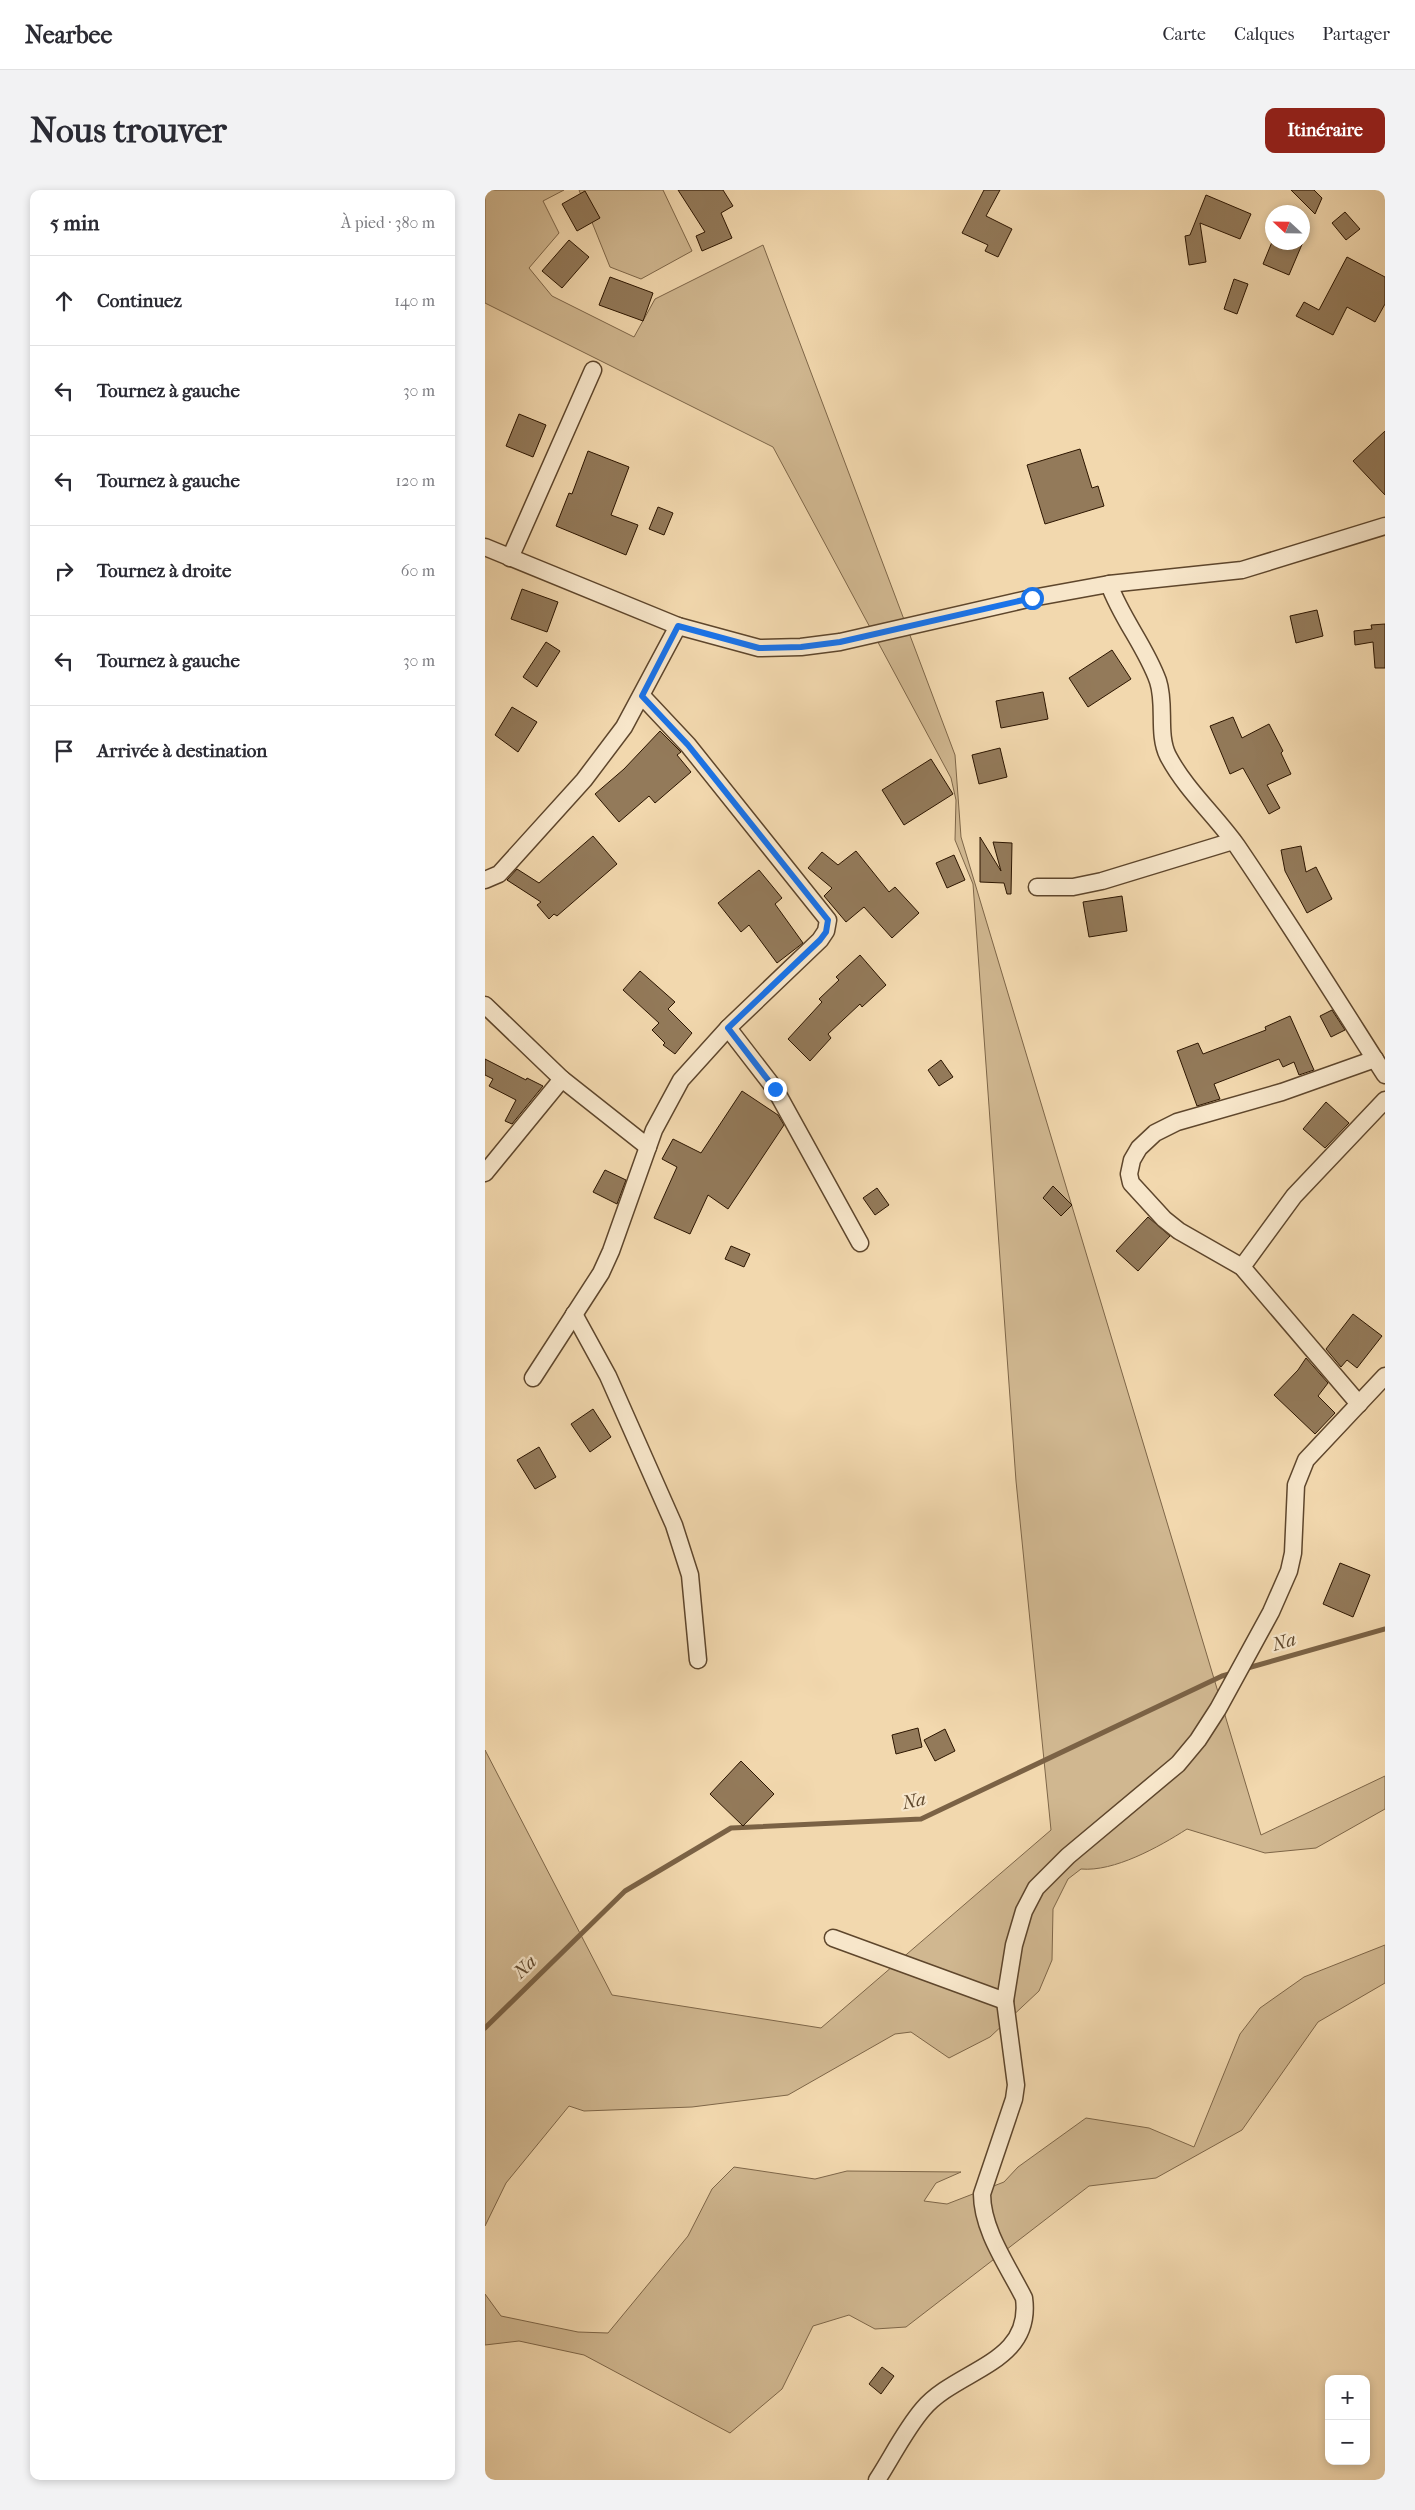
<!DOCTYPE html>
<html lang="fr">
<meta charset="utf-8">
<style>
:root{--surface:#fff;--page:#f2f2f3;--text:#2b2b33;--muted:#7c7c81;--line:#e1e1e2;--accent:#8f2418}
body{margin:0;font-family:"IM FELL French Canon",serif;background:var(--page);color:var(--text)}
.controls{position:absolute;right:15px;bottom:15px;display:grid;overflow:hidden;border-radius:10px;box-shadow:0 2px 8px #0003}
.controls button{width:45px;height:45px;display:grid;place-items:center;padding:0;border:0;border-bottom:1px solid var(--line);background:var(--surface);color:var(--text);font:25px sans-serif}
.compass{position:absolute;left:780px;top:15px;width:45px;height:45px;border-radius:50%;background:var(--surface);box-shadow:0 2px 8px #0003;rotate:292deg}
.stop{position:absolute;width:15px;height:15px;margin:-11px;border:4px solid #1a73e8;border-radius:50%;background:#fff}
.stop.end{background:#1a73e8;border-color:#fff;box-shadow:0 1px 5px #0008}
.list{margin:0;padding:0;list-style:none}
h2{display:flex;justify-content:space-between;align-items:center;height:65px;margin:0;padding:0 20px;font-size:21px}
h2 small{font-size:16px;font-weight:400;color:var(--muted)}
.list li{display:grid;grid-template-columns:32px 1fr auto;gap:15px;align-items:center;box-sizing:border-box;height:90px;padding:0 20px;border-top:1px solid var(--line)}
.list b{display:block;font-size:19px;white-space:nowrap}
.list em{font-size:16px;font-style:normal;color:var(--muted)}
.icon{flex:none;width:28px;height:28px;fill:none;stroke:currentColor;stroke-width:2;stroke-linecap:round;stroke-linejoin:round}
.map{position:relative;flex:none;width:900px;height:2290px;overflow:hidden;border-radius:10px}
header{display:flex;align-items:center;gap:30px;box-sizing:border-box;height:70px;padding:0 25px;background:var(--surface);border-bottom:1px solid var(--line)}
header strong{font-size:24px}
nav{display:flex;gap:28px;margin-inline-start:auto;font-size:18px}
.intro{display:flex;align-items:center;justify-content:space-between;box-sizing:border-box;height:120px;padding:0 30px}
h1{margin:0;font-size:35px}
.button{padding:12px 22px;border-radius:10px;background:var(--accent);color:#fff;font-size:18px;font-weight:700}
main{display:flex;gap:30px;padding:0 30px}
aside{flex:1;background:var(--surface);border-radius:10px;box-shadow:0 2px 8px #0003}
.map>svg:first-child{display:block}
</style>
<header>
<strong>Nearbee</strong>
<nav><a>Carte</a><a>Calques</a><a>Partager</a></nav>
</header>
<div class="intro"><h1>Nous trouver</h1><a class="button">Itinéraire</a></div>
<main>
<aside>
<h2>5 min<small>À pied · 380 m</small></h2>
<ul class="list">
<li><svg class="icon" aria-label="ahead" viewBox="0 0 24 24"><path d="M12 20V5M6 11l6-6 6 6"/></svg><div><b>Continuez</b></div><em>140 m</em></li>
<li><svg class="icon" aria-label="left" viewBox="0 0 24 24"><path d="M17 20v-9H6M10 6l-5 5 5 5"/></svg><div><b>Tournez à gauche</b></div><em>30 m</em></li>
<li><svg class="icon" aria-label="left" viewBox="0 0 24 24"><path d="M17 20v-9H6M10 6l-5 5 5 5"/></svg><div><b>Tournez à gauche</b></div><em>120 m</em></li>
<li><svg class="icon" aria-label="right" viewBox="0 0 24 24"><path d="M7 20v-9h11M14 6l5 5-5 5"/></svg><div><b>Tournez à droite</b></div><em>60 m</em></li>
<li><svg class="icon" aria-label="left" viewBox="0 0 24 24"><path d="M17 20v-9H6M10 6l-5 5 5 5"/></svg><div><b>Tournez à gauche</b></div><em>30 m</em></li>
<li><svg class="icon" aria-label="arrive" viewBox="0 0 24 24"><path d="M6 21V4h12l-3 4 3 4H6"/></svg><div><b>Arrivée à destination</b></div></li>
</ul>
</aside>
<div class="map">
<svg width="900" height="2290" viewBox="0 0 900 2290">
<rect width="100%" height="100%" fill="#f2d8ae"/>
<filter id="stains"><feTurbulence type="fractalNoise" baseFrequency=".004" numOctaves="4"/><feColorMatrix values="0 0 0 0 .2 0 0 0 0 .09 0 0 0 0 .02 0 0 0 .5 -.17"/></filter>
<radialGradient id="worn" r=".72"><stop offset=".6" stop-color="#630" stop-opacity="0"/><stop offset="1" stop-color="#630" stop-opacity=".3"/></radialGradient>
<g fill="#d0b790" stroke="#7e6648">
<path d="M0,0H79L58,11L74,43L44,78L67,106L149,147L170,109L278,55L470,565L476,647L776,1645L900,1586V1619L831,1658L780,1663L702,1639C674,1657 629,1682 596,1679L583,1689L568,1719L567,1770L554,1801L505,1847L464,1868L426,1842L410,1844L303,1905L207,1917L99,1921L84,1916L21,1993L0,2036V1560L127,1805L336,1838L566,1640L531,1291L488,694L470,650L471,610L466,588L288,257L0,113Z"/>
<polygon points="94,0 178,0 207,61 156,89 125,77"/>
<polygon points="900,1755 900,1793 833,1832 757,1940 671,1988 604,1996 421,2137 390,2139 364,2125 328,2136 297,2199 245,2243 99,2165 34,2151 0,2155 0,2104 16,2126 93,2142 123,2143 203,2046 227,1999 249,1977 330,1989 362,1981 476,1982 451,1993 439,2011 462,2014 519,1992 533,1977 601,1928 664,1938 709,1957 755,1844 775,1818 819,1787"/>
</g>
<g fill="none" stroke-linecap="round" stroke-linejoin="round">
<g stroke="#7b6245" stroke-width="5">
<polyline points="759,1479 900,1439"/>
<polyline points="0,1838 140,1701 246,1638 436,1629 737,1486 748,1483"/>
</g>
</g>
<g fill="#937a5a" stroke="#2c1500">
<polygon points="193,0 238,0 248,16 236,23 247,48 217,61 211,46 220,42"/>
<polygon points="499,0 515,0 501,26 527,39 513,67 500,61 503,55 477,43"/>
<polygon points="806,0 829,0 837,8 830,24"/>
<polygon points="100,1 115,28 92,41 77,14"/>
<polygon points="721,5 766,24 755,49 715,33 721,72 704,75 700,46 705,45"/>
<polygon points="860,22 875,39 861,50 847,33"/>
<polygon points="84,50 104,67 77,98 57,81"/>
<polygon points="787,52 818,52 804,85 778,74"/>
<polygon points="862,67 900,87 900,114 890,132 862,117 848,145 811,126 819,112 834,120"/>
<polygon points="125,87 168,103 158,131 114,115"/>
<polygon points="749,89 763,94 752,124 739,119"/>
<polygon points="34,224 61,235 48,267 21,256"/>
<polygon points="900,241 900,305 868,271"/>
<polygon points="595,259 607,298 613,296 619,316 560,334 542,275"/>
<polygon points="103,261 144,277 126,325 153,335 141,365 71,336 84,303 87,304"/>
<polygon points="173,317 188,323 179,345 164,339"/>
<polygon points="37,399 73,412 62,442 26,429"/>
<polygon points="832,420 838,446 811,453 805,426"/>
<polygon points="900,434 900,478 890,478 888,452 870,455 869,441 887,439 886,435"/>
<polygon points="61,452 75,461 52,497 38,487"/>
<polygon points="627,460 646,489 603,517 584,488"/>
<polygon points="558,502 563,529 516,538 511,511"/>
<polygon points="27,517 52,532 33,562 10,545"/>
<polygon points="748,527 757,548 784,534 798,561 796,563 806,584 782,595 795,618 784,624 758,578 745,584 725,536"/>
<polygon points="175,541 196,562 192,565 206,582 170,613 164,606 134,632 110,604 139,579"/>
<polygon points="515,558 522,587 494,594 487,565"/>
<polygon points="446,569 468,604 419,635 397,600"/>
<polygon points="108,646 132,674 72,726 69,724 64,729 52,715 56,712 22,690 32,679 54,693"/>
<polygon points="495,647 516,681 508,652 527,653 526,704 522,704 519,693 495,692"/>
<polygon points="816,656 821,682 831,677 847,709 822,723 800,681 796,660"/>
<polygon points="371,661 404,702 410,697 434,723 407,748 379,717 361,732 339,706 347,698 323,678 337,662 353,675"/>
<polygon points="469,665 480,690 462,698 451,673"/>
<polygon points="274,680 297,708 290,714 318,753 292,773 264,735 256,742 233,713"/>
<polygon points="637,706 642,741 604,747 598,712"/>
<polygon points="375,765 401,795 377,817 375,814 343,844 346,848 325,871 303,849 337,812 334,809 354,790 351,787"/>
<polygon points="155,781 190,812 183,819 207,843 190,864 178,855 180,853 167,840 174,833 138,800"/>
<polygon points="847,820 860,840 846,847 835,826"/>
<polygon points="805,826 829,880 814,885 809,872 798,877 794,869 729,894 735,909 712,916 692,861 713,853 718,864 781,840 780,837"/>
<polygon points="0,869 41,890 42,888 58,896 27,934 20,931 31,910 4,896 8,889 0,885"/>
<polygon points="456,870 468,887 454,896 443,880"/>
<polygon points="257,901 293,925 299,935 243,1019 223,1005 205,1044 169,1028 192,977 177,969 188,949 216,963"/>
<polygon points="841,912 864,933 840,958 818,939"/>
<polygon points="120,980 141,990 132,1014 108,1002"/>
<polygon points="568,996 587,1015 576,1026 558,1008"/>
<polygon points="392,998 404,1015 390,1025 378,1008"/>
<polygon points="663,1027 685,1046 653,1081 631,1061"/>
<polygon points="246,1056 265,1064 259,1077 240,1069"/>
<polygon points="868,1124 897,1146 872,1178 862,1170 856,1177 841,1159"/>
<polygon points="821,1168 843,1193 833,1206 850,1223 830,1244 789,1205 813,1180"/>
<polygon points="108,1219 126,1247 105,1262 86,1234"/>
<polygon points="54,1257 71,1287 50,1299 32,1270"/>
<polygon points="855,1373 885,1385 868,1427 838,1414"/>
<polygon points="433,1538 437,1557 411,1564 407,1545"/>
<polygon points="460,1539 470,1561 450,1571 439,1550"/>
<polygon points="256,1571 289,1604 258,1636 225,1604"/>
<polygon points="397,2177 409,2186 396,2204 384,2194"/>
</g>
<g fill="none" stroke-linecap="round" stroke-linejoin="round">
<defs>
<g id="street">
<polyline points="0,357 193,436 274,458 316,457 355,452 547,408 624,394 757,380 900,336"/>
<polyline points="25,368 108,180"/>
<path d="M624,394C636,428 661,457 673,491C681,515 672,544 683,566C701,600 730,625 752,656C803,731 851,808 900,885"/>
<polyline points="0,690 14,684 99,590 139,537 193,436"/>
<polyline points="552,697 588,697 617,691 748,651"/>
<polyline points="0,815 77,889 163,957"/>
<polyline points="243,838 290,899 375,1053"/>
<polyline points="0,983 77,889"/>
<polyline points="757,1077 809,1006 900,910"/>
<polyline points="89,1124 123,1186 189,1335 205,1385 213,1470"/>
<polyline points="48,1188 116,1083 126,1061 169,940 196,890 243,838 335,750 341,741 343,730 203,555 157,506"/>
<polyline points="874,1214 757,1077 694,1041 679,1029 646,993 644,984 647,970 654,958 670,943 692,932 797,902 890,869"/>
<polyline points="348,1748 520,1811"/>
<path d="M392,2290C407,2267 420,2240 438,2219C472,2179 548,2174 539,2108C523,2076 497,2040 497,2004L529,1909L531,1895L520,1811L529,1755L539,1721L551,1698L583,1666L693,1574L713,1550L733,1519L786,1422L804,1381L808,1363L811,1295L821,1270L900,1186"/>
</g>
</defs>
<use href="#street" stroke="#5e462c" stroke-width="19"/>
<use href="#street" stroke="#f7e6ca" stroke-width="16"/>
</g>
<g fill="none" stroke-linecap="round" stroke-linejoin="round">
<polyline stroke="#1a73e8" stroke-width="6" points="290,899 243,838 335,750 341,742 343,730 203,555 157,506 193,436 274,458 316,457 355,452 547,408"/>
</g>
<g text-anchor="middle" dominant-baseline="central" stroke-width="4.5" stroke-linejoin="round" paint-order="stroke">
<g font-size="19" font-style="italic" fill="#60492e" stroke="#f7e6ca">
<text transform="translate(799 1452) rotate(-16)">Na</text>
<text transform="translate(429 1611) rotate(-12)">Na</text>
<text transform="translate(40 1777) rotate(-44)">Na</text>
</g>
</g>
<rect width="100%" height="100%" filter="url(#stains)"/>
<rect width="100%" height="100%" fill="url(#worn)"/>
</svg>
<div class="controls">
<button>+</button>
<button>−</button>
</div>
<svg class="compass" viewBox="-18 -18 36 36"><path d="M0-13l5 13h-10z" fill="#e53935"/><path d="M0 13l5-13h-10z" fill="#7c7c81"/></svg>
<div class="stop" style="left:547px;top:408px"></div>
<div class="stop end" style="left:290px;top:899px"></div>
</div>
</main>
